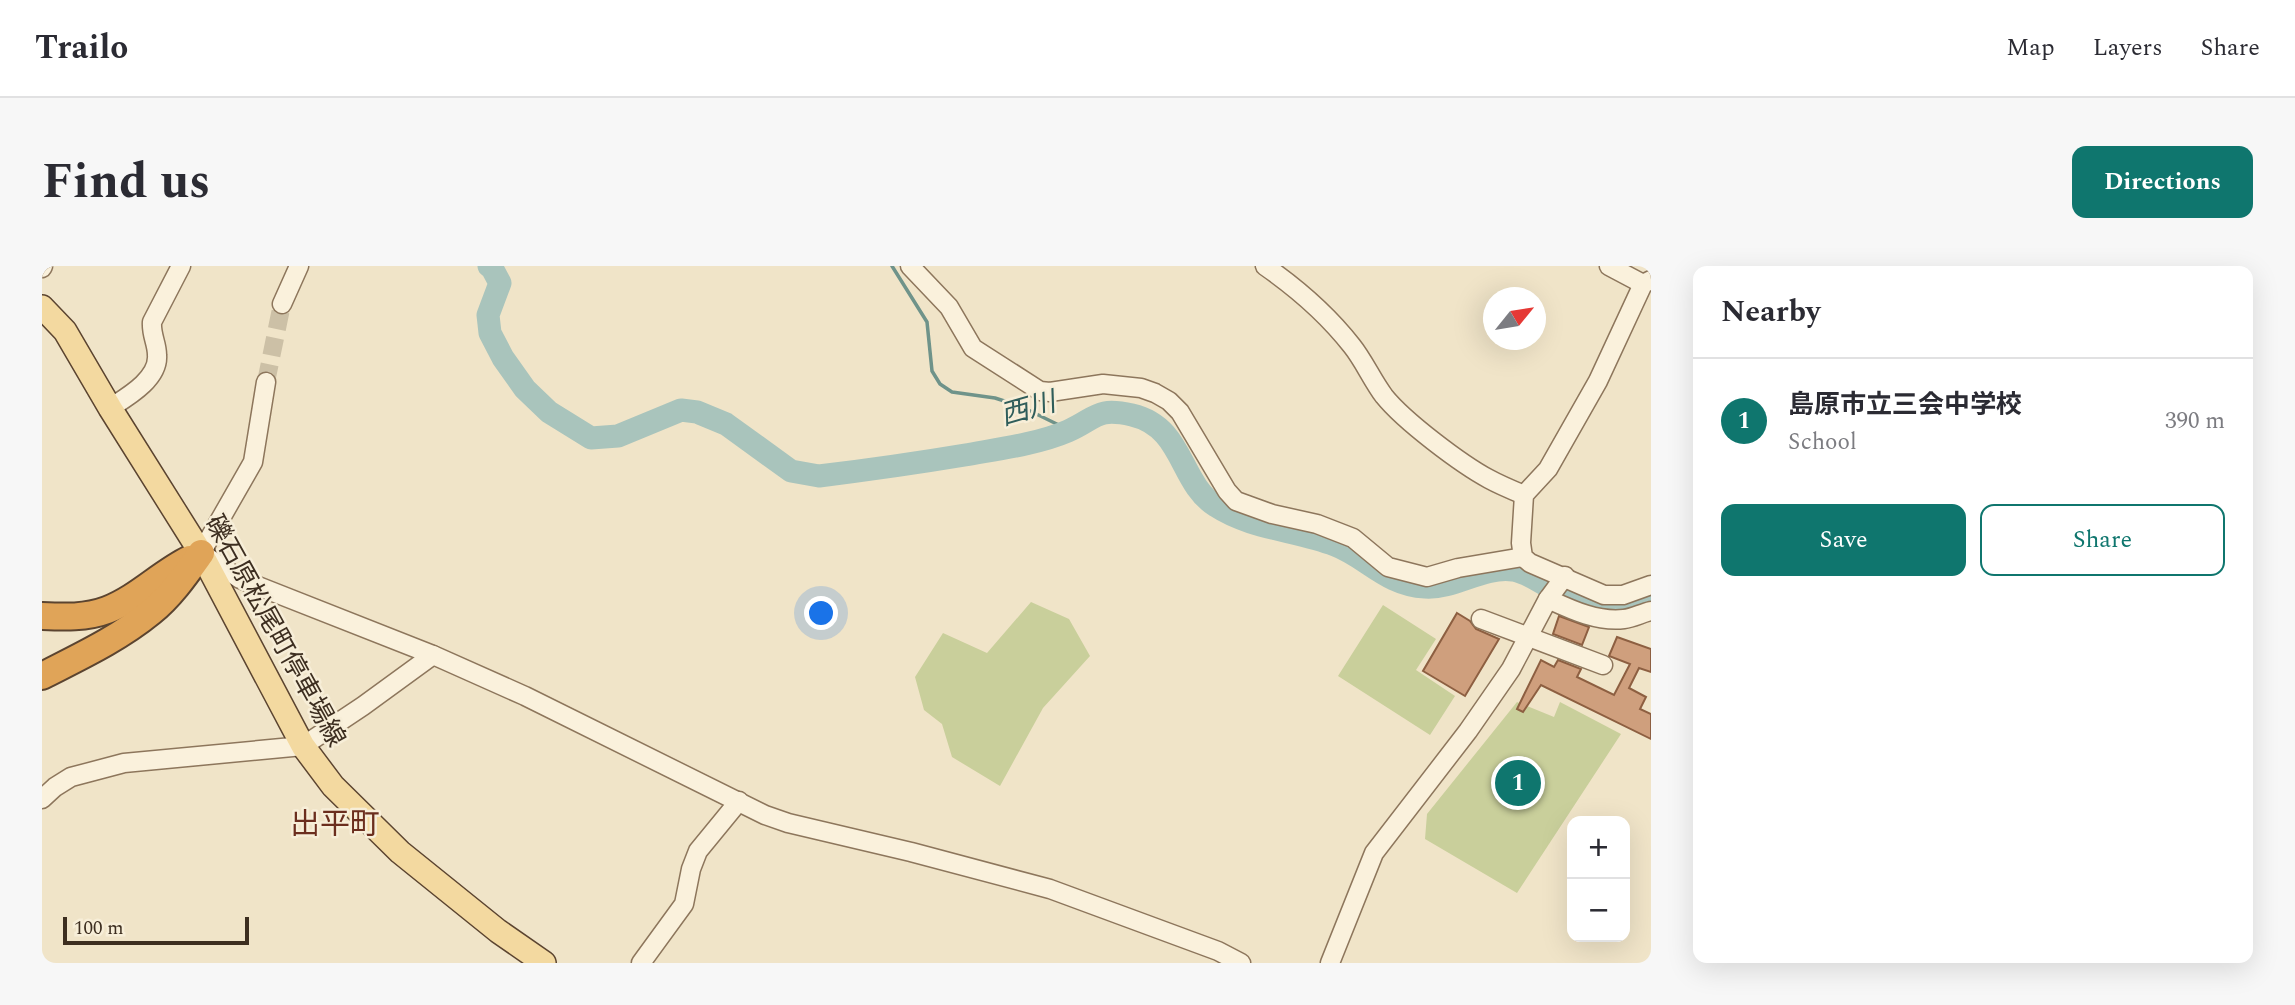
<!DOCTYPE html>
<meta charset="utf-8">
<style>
:root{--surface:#fff;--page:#f7f7f7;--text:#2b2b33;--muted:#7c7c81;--line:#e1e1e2;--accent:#0f766e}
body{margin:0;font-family:Spectral,"Noto Sans JP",serif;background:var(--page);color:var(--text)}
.controls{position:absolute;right:21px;bottom:21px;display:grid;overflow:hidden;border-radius:14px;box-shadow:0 7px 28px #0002}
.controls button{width:63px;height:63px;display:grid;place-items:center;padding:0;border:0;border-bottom:2px solid var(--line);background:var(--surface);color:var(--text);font:35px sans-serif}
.compass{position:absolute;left:1441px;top:21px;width:63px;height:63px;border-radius:50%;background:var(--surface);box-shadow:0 7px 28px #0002;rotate:60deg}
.scale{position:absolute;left:21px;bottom:18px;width:186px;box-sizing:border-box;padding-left:7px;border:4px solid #3d2e20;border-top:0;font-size:19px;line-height:24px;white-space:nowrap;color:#3d2e20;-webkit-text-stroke:5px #f7eed8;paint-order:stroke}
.you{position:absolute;left:780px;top:348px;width:24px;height:24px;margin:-18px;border:5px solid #fff;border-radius:50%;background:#1a73e8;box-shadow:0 0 0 10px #1a73e833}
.badge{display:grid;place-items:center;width:46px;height:46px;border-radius:50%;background:var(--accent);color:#fff;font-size:23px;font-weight:700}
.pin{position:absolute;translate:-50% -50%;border:4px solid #fff;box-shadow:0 2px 7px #0006}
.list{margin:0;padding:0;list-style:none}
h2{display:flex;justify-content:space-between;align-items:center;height:91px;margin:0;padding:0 28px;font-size:30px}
h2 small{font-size:23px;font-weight:400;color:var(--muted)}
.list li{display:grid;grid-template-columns:46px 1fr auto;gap:21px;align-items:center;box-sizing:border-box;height:126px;padding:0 28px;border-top:2px solid var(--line)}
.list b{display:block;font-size:26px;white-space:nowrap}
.list p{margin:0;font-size:23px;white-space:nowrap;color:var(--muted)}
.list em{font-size:23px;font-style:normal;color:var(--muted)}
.actions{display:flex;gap:14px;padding:21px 28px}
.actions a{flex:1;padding:16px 0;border:2px solid var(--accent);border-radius:14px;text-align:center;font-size:24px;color:var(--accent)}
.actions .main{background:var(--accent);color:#fff}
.map{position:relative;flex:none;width:1609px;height:697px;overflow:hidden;border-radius:14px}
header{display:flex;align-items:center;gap:42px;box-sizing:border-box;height:98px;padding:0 35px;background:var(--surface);border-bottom:2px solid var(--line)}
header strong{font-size:33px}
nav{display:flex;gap:38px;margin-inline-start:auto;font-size:24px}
.intro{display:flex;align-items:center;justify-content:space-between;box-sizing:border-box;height:168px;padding:0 42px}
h1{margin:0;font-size:49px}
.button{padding:18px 32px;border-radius:14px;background:var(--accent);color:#fff;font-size:24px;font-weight:700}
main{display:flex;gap:42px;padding:0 42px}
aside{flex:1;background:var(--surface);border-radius:14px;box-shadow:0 7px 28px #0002}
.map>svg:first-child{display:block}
</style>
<header>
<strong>Trailo</strong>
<nav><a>Map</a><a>Layers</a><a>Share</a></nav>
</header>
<div class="intro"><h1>Find us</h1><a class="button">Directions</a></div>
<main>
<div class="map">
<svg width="1609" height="697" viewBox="0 0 1609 697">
<rect width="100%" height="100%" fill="#f0e4c8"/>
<g fill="#c9cf9b">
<polygon points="989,336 1027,353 1048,390 1001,442 958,520 910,491 900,458 882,444 873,411 901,367 945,387"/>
<polygon points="1341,339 1394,373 1374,404 1413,430 1388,469 1296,410"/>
<polygon points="1475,436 1512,451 1518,436 1579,468 1475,627 1383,573 1385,548"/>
</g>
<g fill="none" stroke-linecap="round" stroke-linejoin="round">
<polyline stroke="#6f938a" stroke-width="3.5" points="850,0 885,56 890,105 898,118 910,126 953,132 978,140 1027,164"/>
<path stroke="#a9c4bc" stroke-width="23" d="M447,0L450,2L458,17L446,49L448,67L461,92L483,123L507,146L549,172L576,170L639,144L655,146L684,158L749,205L777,210C826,204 875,197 923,189C956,183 996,178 1026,165C1055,152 1054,141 1090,149C1142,161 1137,217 1174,240C1209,263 1254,264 1293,279C1325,291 1344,319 1383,321C1413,323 1440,300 1471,304C1483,306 1493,313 1504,319C1524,328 1551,346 1573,344C1585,343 1598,337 1609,334"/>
</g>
<g fill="#cf9f7d" stroke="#8d5f41" stroke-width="2">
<polygon points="1415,347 1428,355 1434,363 1457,373 1423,430 1381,405"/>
<polygon points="1517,350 1547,361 1540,379 1511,368"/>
<polygon points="1575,371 1609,383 1609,406 1597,402 1587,422 1604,431 1598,443 1609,448 1609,473 1499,419 1481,446 1475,443 1499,394 1512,401 1516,394 1539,403 1535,411 1572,429 1588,398 1567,390"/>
</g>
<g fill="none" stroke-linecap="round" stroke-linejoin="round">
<polyline stroke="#ccc0a6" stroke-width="18" stroke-dasharray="18 9" stroke-linecap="butt" points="224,116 240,38"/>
<defs>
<g id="minor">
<polyline points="868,0 907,41 931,82 998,125 1008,126 1061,118 1099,122 1113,127 1127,135 1138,146 1185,225 1194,235 1230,248 1275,258 1311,272 1346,301 1385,311 1416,302 1481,291"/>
<path d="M1223,0C1256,23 1285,48 1310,80C1322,95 1330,114 1342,130C1362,155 1419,198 1447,213C1458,219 1470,224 1482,229"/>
<polyline points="1567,0 1601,18"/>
<polyline points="0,2 1,0"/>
<polyline points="1609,14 1601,18 1556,115 1506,203 1482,229 1479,277 1481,291 1488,297 1562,329 1581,329 1609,319"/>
<polyline points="240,38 257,0"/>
<polyline points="224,116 211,196 159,287 198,313 391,389 483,430 723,549 746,557 869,586 1008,623 1176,685 1199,697"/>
<path d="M68,142C85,131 117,113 115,89C115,77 109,69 110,56L139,0"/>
<path d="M1506,333C1530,344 1555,356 1582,353C1591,352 1600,347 1609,345"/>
<polyline points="1439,353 1561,399"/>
<polyline points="0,533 13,521 29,511 82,497 261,480 321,440 391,389"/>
<polyline points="599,697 642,638 649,603 656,585 697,535"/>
<polyline points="1288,697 1332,587 1426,465 1469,403 1506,333 1523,310"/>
</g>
<polyline id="major" points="0,41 23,65 68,142 159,287 261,480 291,520 358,586 456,665 502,697"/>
<g id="highway">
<path d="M0,350C22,351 44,352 65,344C96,332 119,307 148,293"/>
<path d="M0,410C37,391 76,373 109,346C129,330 144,308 159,287"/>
</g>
</defs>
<use href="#minor" stroke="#8d765c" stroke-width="21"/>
<use href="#major" stroke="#5b4430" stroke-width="26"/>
<use href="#highway" stroke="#5b4430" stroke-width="30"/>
<use href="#minor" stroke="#faf1dc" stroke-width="18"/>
<use href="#major" stroke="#f3d9a0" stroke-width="23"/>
<use href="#highway" stroke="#e0a458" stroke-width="26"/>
</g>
<g text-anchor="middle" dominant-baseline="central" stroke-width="5" stroke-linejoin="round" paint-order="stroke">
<g font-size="26" fill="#3d2e20" stroke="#f7eed8">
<text transform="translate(233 365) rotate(61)">礫石原松尾町停車場線</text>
</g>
<g font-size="28" font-style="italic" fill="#2f5d5a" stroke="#f7eed8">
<text transform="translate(986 143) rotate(-16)">西川</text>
</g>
<g font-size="30" fill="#6b2e1e" stroke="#f7eed8">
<text x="293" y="559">出平町</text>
</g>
</g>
</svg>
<div class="controls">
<button>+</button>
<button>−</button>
</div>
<svg class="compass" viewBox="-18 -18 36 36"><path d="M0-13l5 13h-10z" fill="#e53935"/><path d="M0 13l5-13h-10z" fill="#7c7c81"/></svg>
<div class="scale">100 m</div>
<div class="you"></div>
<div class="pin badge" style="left:1476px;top:517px">1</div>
</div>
<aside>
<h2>Nearby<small></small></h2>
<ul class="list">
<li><span class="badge">1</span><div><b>島原市立三会中学校</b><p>School</p></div><em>390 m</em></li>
</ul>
<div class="actions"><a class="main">Save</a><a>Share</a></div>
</aside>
</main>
